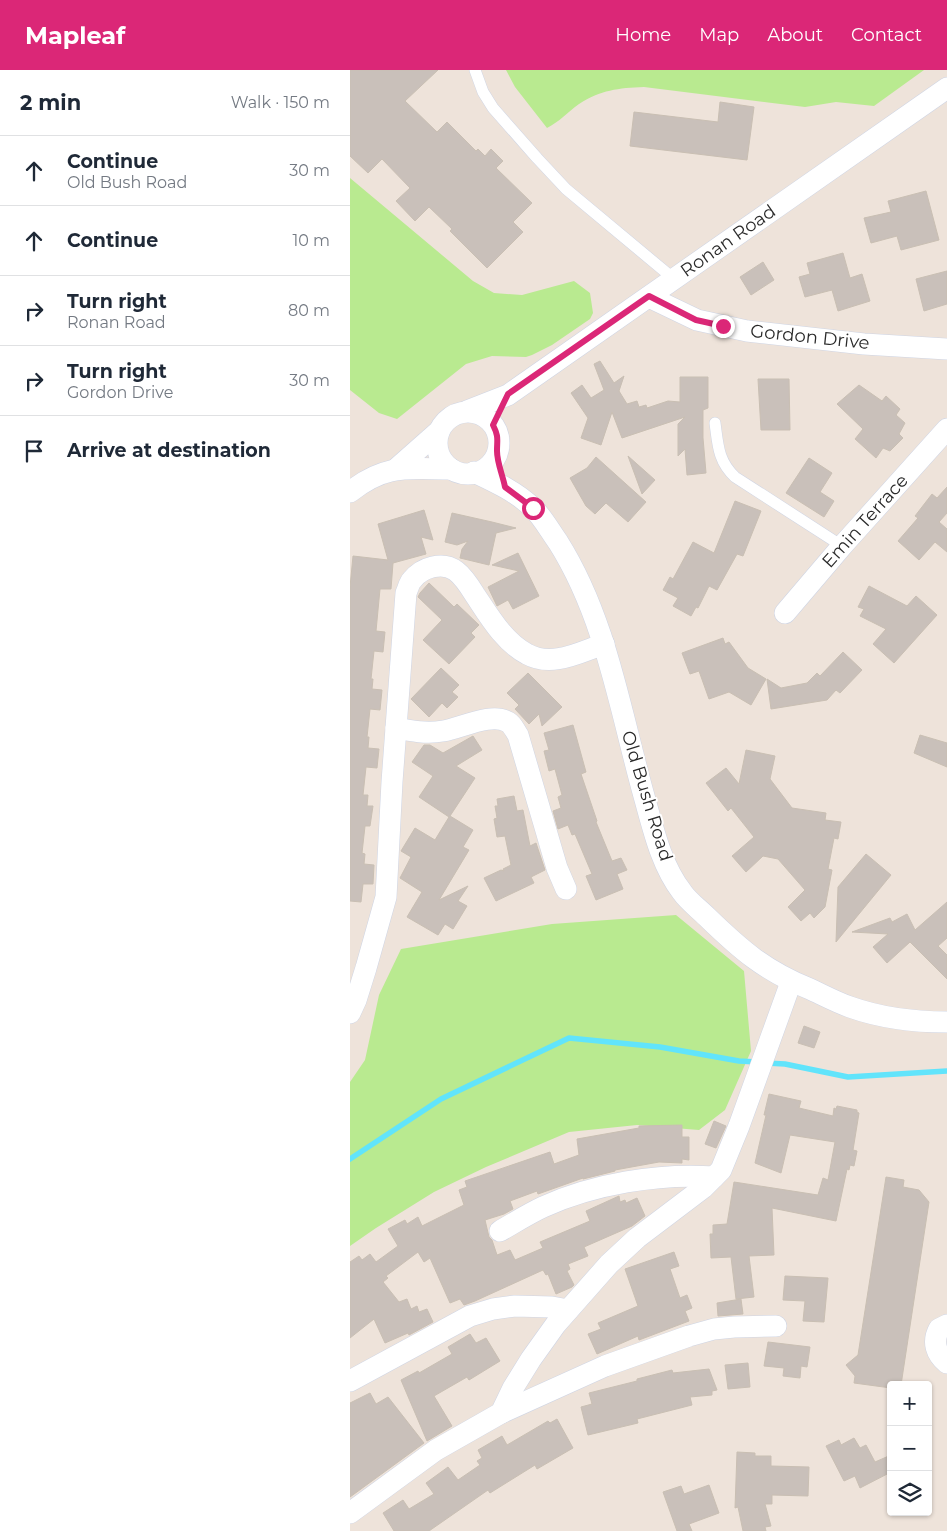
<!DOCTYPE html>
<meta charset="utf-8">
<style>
:root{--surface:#fff;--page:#f2f2f3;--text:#1f2937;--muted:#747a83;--line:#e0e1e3;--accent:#db2777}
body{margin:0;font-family:Montserrat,sans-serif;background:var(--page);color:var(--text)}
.controls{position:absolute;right:15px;bottom:15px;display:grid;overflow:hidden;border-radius:5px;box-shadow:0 1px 4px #0004}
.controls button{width:45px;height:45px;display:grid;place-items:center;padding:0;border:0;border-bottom:1px solid var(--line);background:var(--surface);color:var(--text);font:25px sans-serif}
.stop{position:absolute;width:15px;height:15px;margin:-11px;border:4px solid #db2777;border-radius:50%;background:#fff}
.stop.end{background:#db2777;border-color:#fff;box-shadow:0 1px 5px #0008}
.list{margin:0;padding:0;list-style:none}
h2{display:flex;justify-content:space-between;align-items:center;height:65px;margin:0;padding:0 20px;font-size:21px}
h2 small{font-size:16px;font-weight:400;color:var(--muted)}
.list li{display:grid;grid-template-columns:32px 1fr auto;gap:15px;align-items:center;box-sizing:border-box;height:70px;padding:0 20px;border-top:1px solid var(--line)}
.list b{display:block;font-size:19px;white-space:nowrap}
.list p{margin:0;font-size:16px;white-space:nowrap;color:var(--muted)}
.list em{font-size:16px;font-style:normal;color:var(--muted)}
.icon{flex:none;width:28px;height:28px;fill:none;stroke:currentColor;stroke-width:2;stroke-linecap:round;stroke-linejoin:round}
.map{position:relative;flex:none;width:597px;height:1461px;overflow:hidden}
header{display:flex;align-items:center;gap:30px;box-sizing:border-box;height:70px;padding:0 25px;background:var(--accent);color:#fff}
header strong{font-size:24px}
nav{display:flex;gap:28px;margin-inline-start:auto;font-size:18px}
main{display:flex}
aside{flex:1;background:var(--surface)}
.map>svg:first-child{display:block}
</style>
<header>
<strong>Mapleaf</strong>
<nav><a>Home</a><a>Map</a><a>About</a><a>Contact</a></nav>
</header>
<main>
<aside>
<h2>2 min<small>Walk · 150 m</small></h2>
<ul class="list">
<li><svg class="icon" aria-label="ahead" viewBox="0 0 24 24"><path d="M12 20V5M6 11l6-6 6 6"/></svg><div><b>Continue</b><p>Old Bush Road</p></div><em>30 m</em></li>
<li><svg class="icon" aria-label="ahead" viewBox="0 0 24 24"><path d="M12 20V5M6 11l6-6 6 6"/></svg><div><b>Continue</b></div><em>10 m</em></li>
<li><svg class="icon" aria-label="right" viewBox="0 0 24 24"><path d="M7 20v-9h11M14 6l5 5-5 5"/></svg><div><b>Turn right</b><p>Ronan Road</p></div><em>80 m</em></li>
<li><svg class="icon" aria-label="right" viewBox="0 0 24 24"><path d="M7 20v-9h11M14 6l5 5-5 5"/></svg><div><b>Turn right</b><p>Gordon Drive</p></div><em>30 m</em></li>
<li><svg class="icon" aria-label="arrive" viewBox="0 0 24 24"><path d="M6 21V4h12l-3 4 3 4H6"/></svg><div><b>Arrive at destination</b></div></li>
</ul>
</aside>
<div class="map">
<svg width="597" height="1461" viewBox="0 0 597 1461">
<rect width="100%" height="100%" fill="#eee3da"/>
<g fill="#b9ea90">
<path d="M156,0H574L524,36L486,32L455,37L294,17C268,18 251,20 229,34C218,42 209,52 197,58L165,17Z"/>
<polygon points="0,108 123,211 144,223 172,225 224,211 240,223 243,243 240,249 202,275 182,285 176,287 142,286 116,294 47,349 29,343 0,320"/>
<polygon points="326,845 394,901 401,981 375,1040 349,1060 287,1055 219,1062 136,1097 84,1122 26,1158 0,1176 0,1012 15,990 29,925 51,879 202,854"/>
</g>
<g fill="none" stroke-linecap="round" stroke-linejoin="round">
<g stroke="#61e4fb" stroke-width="5.5">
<polyline points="416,993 435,994 498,1007 597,1001"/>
<polyline points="0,1089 91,1029 219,968 310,977 389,991 407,992"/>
</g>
</g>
<g fill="#c9c0ba" stroke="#c9bfb3">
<polygon points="0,0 88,0 55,31 87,62 97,52 126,81 128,79 135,86 141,79 153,91 146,98 182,133 163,152 173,162 137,198 100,161 102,159 79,137 65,151 46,131 60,118 32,89 18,103 0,86"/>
<polygon points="370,32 404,37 397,90 280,76 284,42 368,52"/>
<polygon points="576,121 589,170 551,180 547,166 521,173 514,148 541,142 538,131"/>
<polygon points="493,183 500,208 512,204 520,231 488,241 482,220 455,227 449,207 460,204 457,193"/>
<polygon points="413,192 424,210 401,225 390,207"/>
<polygon points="597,201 597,234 574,241 566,209"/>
<polygon points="250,291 264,313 274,306 269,321 277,334 287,331 289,337 296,335 297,338 318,331 330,332 330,307 358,307 358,338 353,340 353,368 356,403 337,405 335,379 328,386 328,354 335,347 272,368 262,342 251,375 231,368 238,348 221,323 232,315 241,328 254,320 244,294"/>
<polygon points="408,309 439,309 440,360 411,360"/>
<polygon points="509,315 532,331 536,326 550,339 546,345 555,353 549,364 553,368 540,381 533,378 526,388 505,369 513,359 487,334"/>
<polygon points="278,386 305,410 292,424"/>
<polygon points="246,387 296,432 278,452 256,433 245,444 236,436 220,408 237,398"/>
<polygon points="459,388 482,403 470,422 484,431 474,447 436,423"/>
<polygon points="597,417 597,443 589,452 597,459 597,482 585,472 569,490 548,471 568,448 565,446 582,424 587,428"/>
<polygon points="385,431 411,441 393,486 387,484 367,520 359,516 348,538 346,537 341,546 323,536 328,528 313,520 320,507 323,509 343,472 364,483"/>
<polygon points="74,440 83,470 71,467 76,484 43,493 41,519 30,519 26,561 35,562 33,582 24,581 21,609 23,609 22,619 32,620 30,640 20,639 17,667 19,667 18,678 29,679 27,698 16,697 13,725 18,725 17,736 23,736 20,756 15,756 12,783 15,784 14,794 24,795 23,814 13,814 11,832 0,831 0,517 3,486 38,490 28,454"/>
<polygon points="102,443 142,452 166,458 146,463 139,495 110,488 112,479 118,471 107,475 95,472"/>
<polygon points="168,483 189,526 163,539 158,530 147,536 138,517 169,501 142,495"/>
<polygon points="79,513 104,537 107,534 129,555 121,563 125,567 99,594 73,570 92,550 68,527 70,523"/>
<polygon points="519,516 557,536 566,526 587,545 544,593 523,574 536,559 510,546 514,539 508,537"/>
<polygon points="373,568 375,574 379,572 398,598 416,609 401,635 379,622 359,629 349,601 340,604 332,583"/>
<polygon points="493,582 512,600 490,623 486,620 477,630 421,639 417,609 431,618 457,613 467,603 470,606"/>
<polygon points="91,598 109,615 102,622 108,627 97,638 92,633 79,647 61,629"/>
<polygon points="178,603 212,637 192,656 189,644 179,654 165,639 169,635 157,623"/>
<polygon points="223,655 236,702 231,704 247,751 246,752 262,791 271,788 277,800 267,804 273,819 246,830 236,806 242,804 225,764 222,765 218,755 208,759 203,741 211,738 208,727 212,725 205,699 199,701 194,681 199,680 194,663"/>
<polygon points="570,665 597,673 597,697 564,683"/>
<polygon points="123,666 132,680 106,696 125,708 100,746 123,760 113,777 119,780 89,830 118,816 108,831 117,836 103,859 95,854 88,865 57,847 72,822 50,808 61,787 51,781 65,758 85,770 99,747 69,727 83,706 62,692 74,675 80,675 93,683"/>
<polygon points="396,680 425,686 420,709 442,738 476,743 475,750 491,752 488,769 484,768 478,799 482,800 475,837 464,848 460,843 451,851 438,837 455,820 428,789 413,786 396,802 382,786 404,767 381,738 378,741 356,713 376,698 389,714"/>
<polygon points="164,726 167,741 173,740 180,776 186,773 195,800 181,807 184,813 146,831 134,808 151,800 154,801 153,799 161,795 155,766 147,767 144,749 147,748 145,736 148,736 147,729"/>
<polygon points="516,784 541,805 486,872 488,817"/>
<polygon points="597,832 597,868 588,876 597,885 597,909 560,872 537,893 523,877 538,864 502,862 540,848 542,852 557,844 565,860"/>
<polygon points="454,956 470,962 464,978 448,973"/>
<polygon points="419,1024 451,1031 449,1038 483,1046 484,1038 486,1039 487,1036 507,1040 507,1042 509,1043 503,1080 507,1081 504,1096 500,1095 499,1100 497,1099 486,1151 422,1138 424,1185 399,1186 404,1227 386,1229 381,1187 361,1188 360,1164 363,1164 363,1155 377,1154 384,1112 468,1125 473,1108 478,1110 485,1072 440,1065 431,1103 405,1093 416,1045 414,1045"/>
<polygon points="364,1051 376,1056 366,1078 355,1074"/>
<polygon points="332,1055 332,1067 339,1067 339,1090 332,1089 332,1093 309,1092 265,1100 265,1101 233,1109 233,1108 188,1124 187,1121 160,1131 163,1139 154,1144 135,1150 139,1167 142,1170 147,1185 160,1180 165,1190 193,1178 190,1172 240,1151 236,1141 269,1126 270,1132 275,1130 276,1133 287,1128 295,1146 282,1156 234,1177 238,1186 218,1194 220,1199 217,1201 224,1215 222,1217 206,1224 198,1204 196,1205 193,1200 125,1231 114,1235 110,1229 100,1233 80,1188 74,1192 68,1182 36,1206 38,1208 33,1212 49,1232 57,1229 61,1239 67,1236 69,1242 77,1239 83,1252 59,1265 58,1263 35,1273 24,1249 0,1268 0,1192 9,1186 12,1190 20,1184 26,1192 48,1176 38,1159 55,1150 57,1154 68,1147 72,1156 114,1135 109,1120 117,1117 115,1111 200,1082 204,1094 229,1085 227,1069 289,1058 289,1056"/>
<polygon points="536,1107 554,1110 553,1117 569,1120 579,1132 551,1315 541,1315 541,1318 504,1313 505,1306 496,1295 508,1285"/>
<polygon points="324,1182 329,1196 320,1199 330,1228 337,1225 342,1238 335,1241 339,1251 289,1270 288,1266 247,1284 238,1264 251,1259 248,1253 288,1236 275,1199"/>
<polygon points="435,1206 478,1208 474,1252 453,1251 455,1231 433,1230"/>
<polygon points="391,1229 393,1244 368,1246 367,1233"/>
<polygon points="120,1264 126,1273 136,1268 150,1291 119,1310 117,1307 84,1326 102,1356 77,1371 51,1310 68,1301 69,1303 102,1284 98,1277"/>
<polygon points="418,1272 460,1277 457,1297 451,1296 450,1308 433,1306 434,1298 414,1296"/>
<polygon points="398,1293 400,1317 378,1319 375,1295"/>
<polygon points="359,1299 367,1320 362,1321 362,1325 340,1327 342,1335 287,1349 288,1353 238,1365 231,1337 242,1334 239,1323 287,1311 287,1309 322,1300 323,1303"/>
<polygon points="20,1323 26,1334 38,1327 74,1373 0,1427 0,1333"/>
<polygon points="207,1349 223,1378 187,1399 185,1395 140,1423 138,1420 79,1461 44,1461 33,1443 53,1430 59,1439 84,1424 76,1413 98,1397 108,1410 130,1395 127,1391 132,1388 128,1380 152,1366 157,1375 198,1351 200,1353"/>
<polygon points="504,1368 510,1378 516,1375 525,1392 541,1385 541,1402 510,1418 505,1406 494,1411 476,1376 489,1370 491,1375"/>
<polygon points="387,1382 405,1383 405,1386 421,1386 421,1396 459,1397 458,1426 422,1425 422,1434 415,1434 421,1456 415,1457 416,1461 393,1461 388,1437 385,1438"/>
<polygon points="359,1415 369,1443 339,1454 342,1461 327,1461 313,1422 331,1416 334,1424"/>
</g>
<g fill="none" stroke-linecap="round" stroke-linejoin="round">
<defs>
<g id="lane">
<polyline points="125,0 133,22 143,38 187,88 216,119 324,209"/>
<path d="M365,353C368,375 368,391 385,407L492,476"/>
</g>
<g id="street">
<polyline points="299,227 347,250 397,261 514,274 597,279"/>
<polyline points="117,341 158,325 597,18"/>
<circle cx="118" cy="373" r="31"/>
<polyline points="46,399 89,361"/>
<path d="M124,402C145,412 165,421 182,437C192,446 200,461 208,472C256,548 270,640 294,726C303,758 311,795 332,822C338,831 349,839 357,847C391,880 415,901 460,919C473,925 486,932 500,937C531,948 564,952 597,952"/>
<path d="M0,422C36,393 58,399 101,399"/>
<polyline points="435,543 492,476 597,359"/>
<path d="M46,658C61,661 77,664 93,661C111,658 142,642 158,652C163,655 165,661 168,665L207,798L216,819"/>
<path d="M0,943L6,930L16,898L36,827L42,712L56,523C58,519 59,513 62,510C72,497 93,491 106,501C114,507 120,517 125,525C139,546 154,572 177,584C202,598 230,582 254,574"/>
<path d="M150,1161C164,1153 178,1144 193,1137C243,1114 309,1103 364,1107"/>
<path d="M597,1255L589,1259C582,1272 586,1284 597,1293"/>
<polyline points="0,1311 120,1246 143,1239 165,1236 202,1237 218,1240"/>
<polyline points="151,1343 255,1296 339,1266 364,1259 384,1257 426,1256"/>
<polyline points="0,1443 86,1380 151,1343 163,1318 181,1289 206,1254 259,1194 287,1168 353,1118 371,1100 389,1056 441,912"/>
</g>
</defs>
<use href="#lane" stroke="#cfd5e4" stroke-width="12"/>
<use href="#street" stroke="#cfd5e4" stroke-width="22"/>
<use href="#lane" stroke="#fff" stroke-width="11"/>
<use href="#street" stroke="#fff" stroke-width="21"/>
</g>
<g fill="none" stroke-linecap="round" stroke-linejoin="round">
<path stroke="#db2777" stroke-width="6" d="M183,438L155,417C153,406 147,393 147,381C147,369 149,367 143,355L158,324L299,226L346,250L373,256"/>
</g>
<g text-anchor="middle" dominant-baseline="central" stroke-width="4" stroke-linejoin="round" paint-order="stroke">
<g font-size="18" fill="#2a2a2a" stroke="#fff">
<text transform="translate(378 171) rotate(-35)">Ronan Road</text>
<text transform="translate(460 267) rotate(6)">Gordon Drive</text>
<text transform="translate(515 451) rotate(-48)">Emin Terrace</text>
<text transform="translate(297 726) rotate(73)">Old Bush Road</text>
</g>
</g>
</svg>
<div class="controls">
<button>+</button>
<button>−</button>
<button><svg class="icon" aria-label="layers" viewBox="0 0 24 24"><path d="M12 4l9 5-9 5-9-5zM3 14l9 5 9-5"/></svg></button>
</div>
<div class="stop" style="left:183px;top:438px"></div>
<div class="stop end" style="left:373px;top:256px"></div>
</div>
</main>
